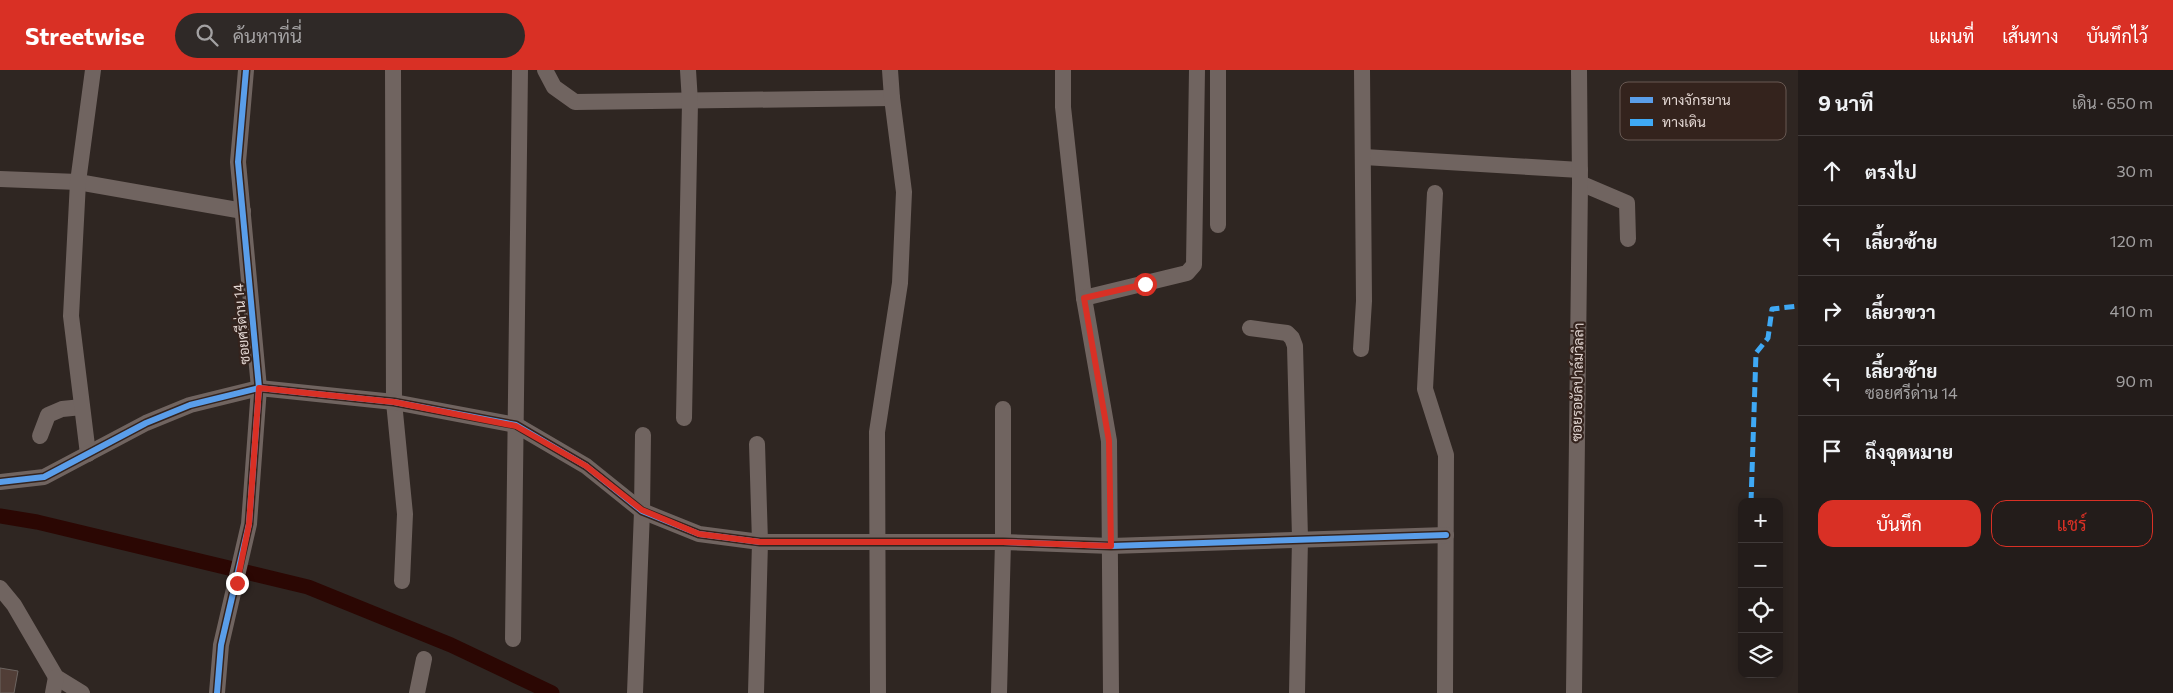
<!DOCTYPE html>
<html lang="th">
<meta charset="utf-8">
<style>
:root{--surface:#231c1a;--page:#2f2927;--text:#f1f3f6;--muted:#a3a1a2;--line:#403a39;--accent:#d93025}
body{margin:0;font-family:Commissioner,Sarabun,sans-serif;background:var(--page);color:var(--text)}
.controls{position:absolute;right:15px;bottom:15px;display:grid;overflow:hidden;border-radius:10px;box-shadow:0 2px 12px #0003}
.controls button{width:45px;height:45px;display:grid;place-items:center;padding:0;border:0;border-bottom:1px solid var(--line);background:var(--surface);color:var(--text);font:25px sans-serif}
.stop{position:absolute;width:15px;height:15px;margin:-11px;border:4px solid #d93025;border-radius:50%;background:#fff}
.stop.end{background:#d93025;border-color:#fff;box-shadow:0 1px 5px #0008}
.list{margin:0;padding:0;list-style:none}
h2{display:flex;justify-content:space-between;align-items:center;height:65px;margin:0;padding:0 20px;font-size:21px}
h2 small{font-size:16px;font-weight:400;color:var(--muted)}
.list li{display:grid;grid-template-columns:32px 1fr auto;gap:15px;align-items:center;box-sizing:border-box;height:70px;padding:0 20px;border-top:1px solid var(--line)}
.list b{display:block;font-size:19px;white-space:nowrap}
.list p{margin:0;font-size:16px;white-space:nowrap;color:var(--muted)}
.list em{font-size:16px;font-style:normal;color:var(--muted)}
.actions{display:flex;gap:10px;padding:15px 20px}
.actions a{flex:1;padding:11px 0;border:1px solid var(--accent);border-radius:15px;text-align:center;font-size:18px;color:var(--accent)}
.actions .main{background:var(--accent);color:#fff}
.icon{flex:none;width:28px;height:28px;fill:none;stroke:currentColor;stroke-width:2;stroke-linecap:round;stroke-linejoin:round}
.map{position:relative;flex:none;width:1798px;height:623px;overflow:hidden}
header{display:flex;align-items:center;gap:30px;box-sizing:border-box;height:70px;padding:0 25px;background:var(--accent);color:#fff}
header strong{font-size:24px}
nav{display:flex;gap:28px;margin-inline-start:auto;font-size:18px}
.search{width:350px;height:45px;background:var(--page);display:flex;align-items:center;gap:12px;box-sizing:border-box;padding:0 18px;border-radius:28px;color:var(--muted);font-size:19px}
main{display:flex}
aside{flex:1;background:var(--surface)}
.map>svg:first-child{display:block}
</style>
<header>
<strong>Streetwise</strong>
<div class="search"><svg class="icon" aria-label="search" viewBox="0 0 24 24"><circle cx="10" cy="10" r="6"/><path d="M15 15l6 6"/></svg>ค้นหาที่นี่</div>
<nav><a>แผนที่</a><a>เส้นทาง</a><a>บันทึกไว้</a></nav>
</header>
<main>
<div class="map">
<svg width="1798" height="623" viewBox="0 0 1798 623">
<rect width="100%" height="100%" fill="#2f2622"/>
<g fill="none" stroke-linecap="round" stroke-linejoin="round">
<polyline stroke="#2b0703" stroke-width="15" points="0,446 37,452 308,517 451,575 552,623"/>
</g>
<polygon fill="#513e37" stroke="#6d6561" points="0,598 18,601 14,623 0,623"/>
<g fill="none" stroke-linecap="round" stroke-linejoin="round">
<g stroke="#706460" stroke-width="16">
<polyline points="393,0 394,332 405,444 402,511"/>
<polyline points="545,0 554,17 575,32 892,28"/>
<polyline points="1063,0 1063,37 1084,228 1109,371 1111,623"/>
<polyline points="1364,87 1580,100"/>
<polyline points="0,109 78,112 243,141"/>
<polyline points="1580,113 1627,133 1628,169"/>
<polyline points="1435,123 1425,319 1446,385 1445,623"/>
<polyline points="1218,155 1218,0"/>
<polyline points="1084,228 1187,203 1194,195 1197,0"/>
<polyline points="1250,258 1287,263 1292,268 1295,276 1300,468 1297,623"/>
<polyline points="1361,279 1364,231 1362,0"/>
<polyline points="684,348 690,32 688,0"/>
<polyline points="40,366 48,345 62,339 82,337"/>
<polyline points="88,384 71,246 78,112 93,0"/>
<polyline points="0,412 44,407 146,353 190,335 259,318 394,332 516,355 586,396 642,441 699,464 760,472 1003,472 1111,476 1446,465"/>
<polyline points="0,518 14,535 56,607 82,623"/>
<polyline points="513,569 520,0"/>
<polyline points="53,623 56,607"/>
<polyline points="217,623 221,575 249,454 259,318 238,92 246,0"/>
<polyline points="417,623 424,589"/>
<polyline points="635,623 642,441 643,365"/>
<polyline points="756,623 760,472 757,374"/>
<polyline points="878,623 877,362 900,213 904,122 892,28 890,0"/>
<polyline points="999,623 1003,472 1003,339"/>
<polyline points="1574,623 1580,113 1579,0"/>
</g>
<polyline stroke="#3fa9f5" stroke-width="5" stroke-dasharray="10 5" stroke-linecap="butt" points="1751,432 1756,283 1768,268 1772,239 1798,236"/>
<defs>
<g id="cycleway">
<polyline points="0,412 44,407 146,353 190,335 259,318 394,332 516,355 586,396 642,441 699,464 760,472 1003,472 1111,476 1446,465"/>
<polyline points="217,623 221,575 249,454 259,318 238,92 246,0"/>
</g>
</defs>
<use href="#cycleway" stroke="#34231d" stroke-width="9"/>
<use href="#cycleway" stroke="#5a9eea" stroke-width="6"/>
</g>
<g fill="none" stroke-linecap="round" stroke-linejoin="round">
<polyline stroke="#d93025" stroke-width="6" points="237,513 249,454 259,318 394,332 516,356 586,396 642,440 699,464 760,472 1003,472 1111,476 1109,371 1084,228 1145,214"/>
</g>
<g text-anchor="middle" dominant-baseline="central" stroke-width="4.5" stroke-linejoin="round" paint-order="stroke">
<g font-size="14" fill="#e2d6d2" stroke="#34231d">
<text transform="translate(241 254) rotate(-95)">ซอยศรีด่าน 14</text>
<text transform="translate(1577 312) rotate(-89)">ซอยรอยัลปาล์มวิลล่า</text>
</g>
</g>
<rect x="1620" y="12" width="166" height="58" rx="8" fill="#34231d" stroke="#685953" stroke-width="1"/>
<rect x="1630" y="27" width="23" height="6" fill="#5a9eea"/>
<rect x="1630" y="49" width="23" height="7" fill="#3fa9f5"/>
<g font-size="14" fill="#e2d6d2">
<text x="1662" y="35">ทางจักรยาน</text>
<text x="1662" y="57">ทางเดิน</text>
</g>
</svg>
<div class="controls">
<button>+</button>
<button>−</button>
<button><svg class="icon" aria-label="locate" viewBox="0 0 24 24"><circle cx="12" cy="12" r="6"/><path d="M12 2v4M12 18v4M2 12h4M18 12h4"/></svg></button>
<button><svg class="icon" aria-label="layers" viewBox="0 0 24 24"><path d="M12 4l9 5-9 5-9-5zM3 14l9 5 9-5"/></svg></button>
</div>
<div class="stop" style="left:1145px;top:214px"></div>
<div class="stop end" style="left:237px;top:513px"></div>
</div>
<aside>
<h2>9 นาที<small>เดิน · 650 m</small></h2>
<ul class="list">
<li><svg class="icon" aria-label="ahead" viewBox="0 0 24 24"><path d="M12 20V5M6 11l6-6 6 6"/></svg><div><b>ตรงไป</b></div><em>30 m</em></li>
<li><svg class="icon" aria-label="left" viewBox="0 0 24 24"><path d="M17 20v-9H6M10 6l-5 5 5 5"/></svg><div><b>เลี้ยวซ้าย</b></div><em>120 m</em></li>
<li><svg class="icon" aria-label="right" viewBox="0 0 24 24"><path d="M7 20v-9h11M14 6l5 5-5 5"/></svg><div><b>เลี้ยวขวา</b></div><em>410 m</em></li>
<li><svg class="icon" aria-label="left" viewBox="0 0 24 24"><path d="M17 20v-9H6M10 6l-5 5 5 5"/></svg><div><b>เลี้ยวซ้าย</b><p>ซอยศรีด่าน 14</p></div><em>90 m</em></li>
<li><svg class="icon" aria-label="arrive" viewBox="0 0 24 24"><path d="M6 21V4h12l-3 4 3 4H6"/></svg><div><b>ถึงจุดหมาย</b></div></li>
</ul>
<div class="actions"><a class="main">บันทึก</a><a>แชร์</a></div>
</aside>
</main>
